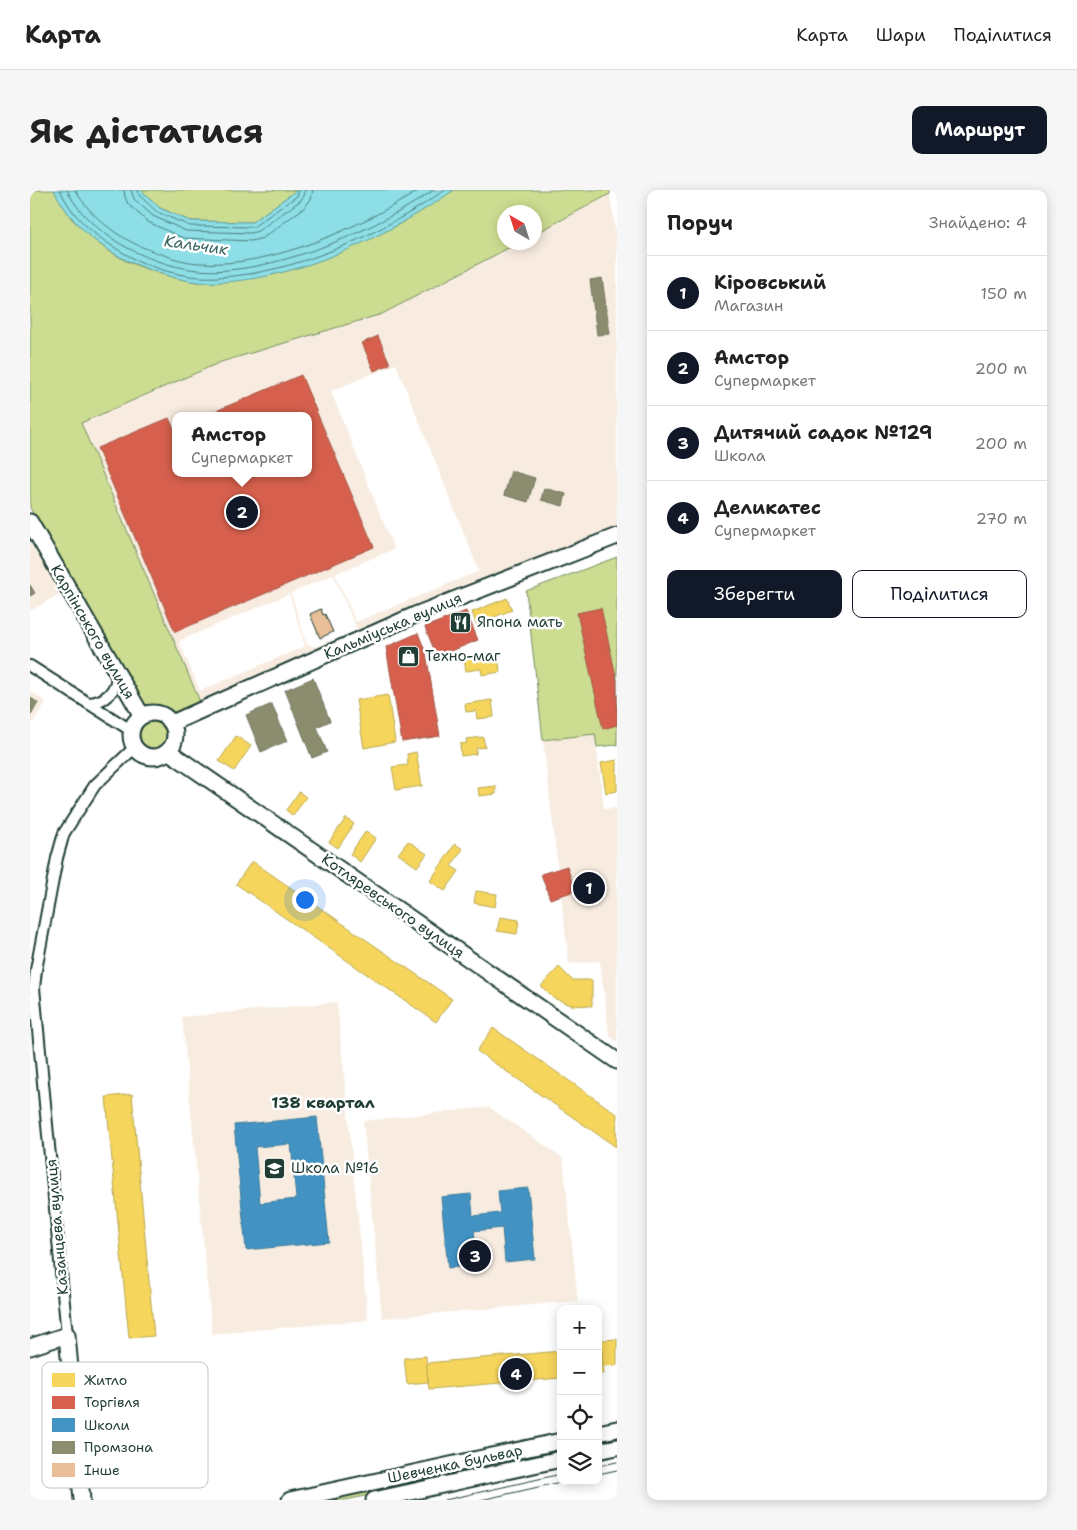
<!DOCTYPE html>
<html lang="uk">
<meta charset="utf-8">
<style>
:root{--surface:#fff;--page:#f6f6f6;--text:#222;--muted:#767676;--line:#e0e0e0;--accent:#111827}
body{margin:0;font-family:"Shantell Sans",sans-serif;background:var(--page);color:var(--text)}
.controls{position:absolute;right:15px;bottom:15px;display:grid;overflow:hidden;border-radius:10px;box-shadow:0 2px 12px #0003}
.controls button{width:45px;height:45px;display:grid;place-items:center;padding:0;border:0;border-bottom:1px solid var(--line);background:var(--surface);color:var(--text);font:25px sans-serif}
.compass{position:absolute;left:467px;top:15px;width:45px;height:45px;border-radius:50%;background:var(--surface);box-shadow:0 2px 12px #0003;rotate:321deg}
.you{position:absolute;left:274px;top:709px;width:18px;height:18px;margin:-12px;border:4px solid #fff;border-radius:50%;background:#1a73e8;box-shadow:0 0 0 8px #1a73e833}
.badge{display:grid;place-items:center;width:32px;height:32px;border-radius:50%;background:var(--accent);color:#fff;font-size:16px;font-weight:700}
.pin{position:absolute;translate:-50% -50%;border:2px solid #fff;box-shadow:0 1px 5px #0006}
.popup{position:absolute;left:142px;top:222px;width:140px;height:65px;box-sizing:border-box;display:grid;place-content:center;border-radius:10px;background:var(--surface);filter:drop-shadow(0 1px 4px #0005);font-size:16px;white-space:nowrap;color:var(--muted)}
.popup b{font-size:19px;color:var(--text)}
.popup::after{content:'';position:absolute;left:50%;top:100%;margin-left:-10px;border:10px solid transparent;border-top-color:var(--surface)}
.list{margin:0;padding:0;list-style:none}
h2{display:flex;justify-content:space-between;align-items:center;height:65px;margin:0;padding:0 20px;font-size:21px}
h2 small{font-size:16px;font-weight:400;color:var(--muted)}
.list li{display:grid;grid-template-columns:32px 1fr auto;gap:15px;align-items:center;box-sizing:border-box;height:75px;padding:0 20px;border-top:1px solid var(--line)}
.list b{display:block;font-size:19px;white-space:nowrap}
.list p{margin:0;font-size:16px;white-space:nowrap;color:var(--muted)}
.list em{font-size:16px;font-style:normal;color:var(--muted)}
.actions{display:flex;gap:10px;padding:15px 20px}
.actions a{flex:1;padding:11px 0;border:1px solid var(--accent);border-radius:10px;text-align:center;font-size:18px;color:var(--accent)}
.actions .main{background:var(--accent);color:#fff}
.icon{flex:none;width:28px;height:28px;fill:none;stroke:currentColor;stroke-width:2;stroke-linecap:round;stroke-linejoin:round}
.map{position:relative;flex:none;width:587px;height:1310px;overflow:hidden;border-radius:10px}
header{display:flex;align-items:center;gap:30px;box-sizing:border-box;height:70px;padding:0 25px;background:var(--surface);border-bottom:1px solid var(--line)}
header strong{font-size:24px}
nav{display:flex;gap:28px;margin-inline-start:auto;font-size:18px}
.intro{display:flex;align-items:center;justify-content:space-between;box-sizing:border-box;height:120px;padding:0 30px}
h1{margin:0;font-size:35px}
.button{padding:12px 22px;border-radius:10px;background:var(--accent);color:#fff;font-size:18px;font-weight:700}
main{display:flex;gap:30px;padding:0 30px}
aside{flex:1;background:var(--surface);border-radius:10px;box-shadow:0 2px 12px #0003}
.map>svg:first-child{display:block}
</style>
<header>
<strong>Карта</strong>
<nav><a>Карта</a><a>Шари</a><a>Поділитися</a></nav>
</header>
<div class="intro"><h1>Як дістатися</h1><a class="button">Маршрут</a></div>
<main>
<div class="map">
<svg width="587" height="1310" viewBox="0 0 587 1310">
<rect width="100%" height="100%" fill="#fff"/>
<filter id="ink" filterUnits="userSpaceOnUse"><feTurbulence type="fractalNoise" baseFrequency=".02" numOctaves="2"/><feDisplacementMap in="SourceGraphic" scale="10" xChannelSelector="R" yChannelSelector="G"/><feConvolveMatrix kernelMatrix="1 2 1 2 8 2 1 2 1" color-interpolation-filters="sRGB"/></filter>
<g filter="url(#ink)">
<g fill="#f8ece0" fill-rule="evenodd">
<path d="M580,4L587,53V339L329,444L303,385L261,403L276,453L285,457L303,449L305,455L171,514L51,233L191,172L352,124L488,53L504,52L505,44ZM366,174L449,381L326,432L305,384L364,359L301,201ZM146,226H278V283H146ZM259,404L275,456L170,501L149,451Z"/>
<polygon points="0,340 35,401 0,421"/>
<polygon points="0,501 16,512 0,537"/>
<polygon points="565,544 574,619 587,618 587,852 579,845 570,771 539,774 513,550"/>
<polygon points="307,812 338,1130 182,1144 152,827"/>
<polygon points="459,917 533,968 548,1111 352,1128 333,931"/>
</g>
<g fill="#ccdd91" stroke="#768d62">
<polygon points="0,0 24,0 41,28 57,44 76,59 96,71 122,81 145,88 167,92 242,85 286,71 327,55 366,36 424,0 580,0 580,4 505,44 504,22 474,22 474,52 488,53 352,124 191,172 51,233 171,514 146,525 131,516 114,517 0,318"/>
<polygon points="111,0 267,0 222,32 160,31 130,18"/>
<polygon points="587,367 587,555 567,557 565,544 513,550 496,401"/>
<circle cx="123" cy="545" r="13"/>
<polygon points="531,1257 531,1264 316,1310 287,1310"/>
</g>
<path fill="#8ddee7" stroke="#619e9f" d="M24,0H111L130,18L160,31L222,32L267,0H424C355,48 254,97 168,92C148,90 128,83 110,76C73,62 41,35 24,0Z"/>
<g fill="#f6d55c" stroke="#b6a750">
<polygon points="477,408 482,420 446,434 442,422"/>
<polygon points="468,465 470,482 452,485 451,479 436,481 434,469"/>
<polygon points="358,505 365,552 334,558 326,510"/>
<polygon points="462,510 464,527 447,529 446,521 436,522 435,514"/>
<polygon points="206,546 221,556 204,581 189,571"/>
<polygon points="453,547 455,557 446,558 446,564 431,566 430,554 437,553 436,549"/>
<polygon points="386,562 392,596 366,600 362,577 378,575 377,564"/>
<polygon points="587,570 587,601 576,603 571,573"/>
<polygon points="466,596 466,604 449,606 448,598"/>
<polygon points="269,602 276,607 263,626 256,620"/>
<polygon points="316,628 324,634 308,658 299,652"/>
<polygon points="336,641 346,648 330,672 320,664"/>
<polygon points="378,651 397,664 387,677 368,664"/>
<polygon points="425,654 433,659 421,676 429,681 415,701 400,691"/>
<polygon points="222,671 422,809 406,832 206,694"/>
<polygon points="446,701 467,704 465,717 444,713"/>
<polygon points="470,727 489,730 487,744 467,741"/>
<polygon points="529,777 542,790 562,790 562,816 541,815 523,808 511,796"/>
<polygon points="463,838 587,924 586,957 447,861"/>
<polygon points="102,904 124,1146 99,1148 76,907"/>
<polygon points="587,1149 587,1175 573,1176 571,1150"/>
<polygon points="571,1157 574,1184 568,1184 568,1158"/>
<polygon points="531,1161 531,1188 399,1199 396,1173"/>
<polygon points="396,1166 398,1192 377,1194 374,1168"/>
<polygon points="115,1246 120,1284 92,1287 88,1249"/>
</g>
<g fill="#d6604d" stroke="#9f5646">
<polygon points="348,146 360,174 344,181 332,153"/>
<polygon points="271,185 344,357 145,442 67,258 139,228 144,239 146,238 146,283 278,283 278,226 174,226"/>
<polygon points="571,418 587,491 587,535 573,539 547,423"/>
<polygon points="436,421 448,450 407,467 395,437"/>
<polygon points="388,443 396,463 410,546 372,552 356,457"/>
<polygon points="537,676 545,701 520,709 511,684"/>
</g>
<g fill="#4393c3" stroke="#387998" fill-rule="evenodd">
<path d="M287,927L299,1052L216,1060L204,935ZM261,954L266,1009L230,1013L225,957Z"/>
<polygon points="498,998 505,1069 475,1072 472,1038 444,1041 448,1075 418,1078 411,1007 441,1004 443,1026 470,1023 468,1001"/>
</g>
<g fill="#8c8c6e" stroke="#6b745d">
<polygon points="572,88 580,144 567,145 560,90"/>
<polygon points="481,281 505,288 498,312 474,305"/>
<polygon points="514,298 536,304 533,316 511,310"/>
<polygon points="0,395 5,403 0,406"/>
<polygon points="283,488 300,531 287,537 297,562 282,568 255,500"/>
<polygon points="0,507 8,513 0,526"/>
<polygon points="242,514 257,551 231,562 216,525"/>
</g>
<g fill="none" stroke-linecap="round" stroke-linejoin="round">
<g stroke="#4b7d7c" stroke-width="1">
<path d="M30,0C42,26 62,44 87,59C110,74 141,85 169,87C250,91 349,46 415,0"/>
<path d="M37,0C48,23 68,40 89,53C112,67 140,77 167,80C239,87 346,40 404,0"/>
<path d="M45,0C61,27 88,48 117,59C134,65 151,72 169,73C243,78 329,37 390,0"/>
<polyline points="94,0 95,7 98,14 118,32 153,48 221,51 233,48 275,17 281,9 283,0"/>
<polyline points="101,0 104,9 123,26 156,41 221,43 228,41 270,11 274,6 275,0"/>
<polyline points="108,0 109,5 127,22 160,36 223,37 267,6 269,0"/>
</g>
</g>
<polygon fill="#e8bf98" stroke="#1f3d34" points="291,419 293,425 295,424 303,442 290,448 280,424"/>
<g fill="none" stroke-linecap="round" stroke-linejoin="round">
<defs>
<g id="street">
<polyline points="0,476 102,541"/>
<path d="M58,513C75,512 87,501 87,484"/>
<polyline points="37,1145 4,798 6,780 27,668 34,643 65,595 105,557"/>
</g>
<g id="secondary">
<polyline points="0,332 112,526"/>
<circle cx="123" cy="545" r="22"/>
<polyline points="142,533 385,425 587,346"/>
<polyline points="138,561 587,871"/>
<polyline points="0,1157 37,1145 52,1310"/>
<polyline points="568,1243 587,1239"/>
<polyline points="568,1261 587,1257"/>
<polyline points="260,1310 531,1251"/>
<polyline points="344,1310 531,1269"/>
</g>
</defs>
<use href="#street" stroke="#1f3d34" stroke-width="14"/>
<use href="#secondary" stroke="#1f3d34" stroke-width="19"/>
<use href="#street" stroke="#fff" stroke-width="10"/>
<use href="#secondary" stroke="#fff" stroke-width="15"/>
<g stroke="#1f3d34" stroke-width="1">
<polyline points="568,1276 587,1272"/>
<polyline points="568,1284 587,1280"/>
<polyline points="415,1310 531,1284"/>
<polyline points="451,1310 535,1291"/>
</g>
</g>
</g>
<defs>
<symbol id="restaurant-square" viewBox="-11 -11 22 22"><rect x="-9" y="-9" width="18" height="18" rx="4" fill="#1f3d34" stroke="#fff"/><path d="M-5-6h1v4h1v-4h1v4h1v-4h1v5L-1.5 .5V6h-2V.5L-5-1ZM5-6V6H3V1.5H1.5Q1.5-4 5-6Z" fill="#fff"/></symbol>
<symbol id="shop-square" viewBox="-11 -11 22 22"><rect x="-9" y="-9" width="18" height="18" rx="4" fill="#1f3d34" stroke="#fff"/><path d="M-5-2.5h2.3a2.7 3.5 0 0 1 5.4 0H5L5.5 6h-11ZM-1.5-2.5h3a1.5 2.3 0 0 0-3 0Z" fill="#fff"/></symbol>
<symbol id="school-square" viewBox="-11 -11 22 22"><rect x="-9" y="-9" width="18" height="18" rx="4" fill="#1f3d34" stroke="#fff"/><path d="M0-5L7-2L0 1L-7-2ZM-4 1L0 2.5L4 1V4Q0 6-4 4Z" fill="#fff"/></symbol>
</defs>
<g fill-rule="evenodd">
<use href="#restaurant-square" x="418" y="420" width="25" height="25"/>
<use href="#shop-square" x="366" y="454" width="25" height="25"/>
<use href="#school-square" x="232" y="966" width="25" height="25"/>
</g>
<g text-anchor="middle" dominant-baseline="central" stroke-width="5" stroke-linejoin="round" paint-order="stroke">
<g font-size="15" fill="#1f3d34" stroke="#fff" text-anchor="start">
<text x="447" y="432">Япона мать</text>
<text x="395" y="466">Техно-маг</text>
<text x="261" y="978">Школа №16</text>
</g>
<g font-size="15" fill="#1f3d34" stroke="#fff">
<text transform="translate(363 436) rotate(-23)">Кальміуська вулиця</text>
<text transform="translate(63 442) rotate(60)">Карпінського вулиця</text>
<text transform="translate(363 716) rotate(35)">Котляревського вулиця</text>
<text transform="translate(27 1037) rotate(-95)">Казанцева вулиця</text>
<text transform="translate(425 1274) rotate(-12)">Шевченка бульвар</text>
</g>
<g font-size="16" font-style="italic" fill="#3a6561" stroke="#fff">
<text transform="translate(166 55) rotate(8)">Кальчик</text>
</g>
<g font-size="16" font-weight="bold" fill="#1f3d34" stroke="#fff">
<text x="293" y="912">138 квартал</text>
</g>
</g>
<rect x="12" y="1172" width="166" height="126" rx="8" fill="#fff" stroke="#bcc5c2" stroke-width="1"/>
<rect x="22" y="1183" width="23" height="14" fill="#f6d55c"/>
<rect x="22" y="1206" width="23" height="13" fill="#d6604d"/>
<rect x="22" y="1228" width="23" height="14" fill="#4393c3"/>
<rect x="22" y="1251" width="23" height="13" fill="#8c8c6e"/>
<rect x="22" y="1273" width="23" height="14" fill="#e8bf98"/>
<g font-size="14" fill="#1f3d34">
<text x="54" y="1195">Житло</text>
<text x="54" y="1217">Торгівля</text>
<text x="54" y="1240">Школи</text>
<text x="54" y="1262">Промзона</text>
<text x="54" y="1285">Інше</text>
</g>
</svg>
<div class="controls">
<button>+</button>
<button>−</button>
<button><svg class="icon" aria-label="locate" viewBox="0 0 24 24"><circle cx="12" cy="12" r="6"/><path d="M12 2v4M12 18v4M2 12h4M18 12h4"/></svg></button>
<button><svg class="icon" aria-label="layers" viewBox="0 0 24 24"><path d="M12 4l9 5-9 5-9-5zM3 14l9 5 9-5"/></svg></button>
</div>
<svg class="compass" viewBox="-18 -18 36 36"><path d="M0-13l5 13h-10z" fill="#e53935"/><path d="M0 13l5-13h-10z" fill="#767676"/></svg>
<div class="you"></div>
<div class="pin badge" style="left:559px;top:698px">1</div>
<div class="pin badge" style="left:212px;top:322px">2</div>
<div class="popup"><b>Амстор</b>Супермаркет</div>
<div class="pin badge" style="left:445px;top:1066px">3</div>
<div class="pin badge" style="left:486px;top:1184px">4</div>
</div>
<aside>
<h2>Поруч<small>Знайдено: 4</small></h2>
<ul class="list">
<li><span class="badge">1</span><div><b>Кіровський</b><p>Магазин</p></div><em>150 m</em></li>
<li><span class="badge">2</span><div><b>Амстор</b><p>Супермаркет</p></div><em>200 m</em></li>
<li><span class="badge">3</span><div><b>Дитячий садок №129</b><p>Школа</p></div><em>200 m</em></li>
<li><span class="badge">4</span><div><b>Деликатес</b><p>Супермаркет</p></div><em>270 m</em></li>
</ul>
<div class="actions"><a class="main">Зберегти</a><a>Поділитися</a></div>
</aside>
</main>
